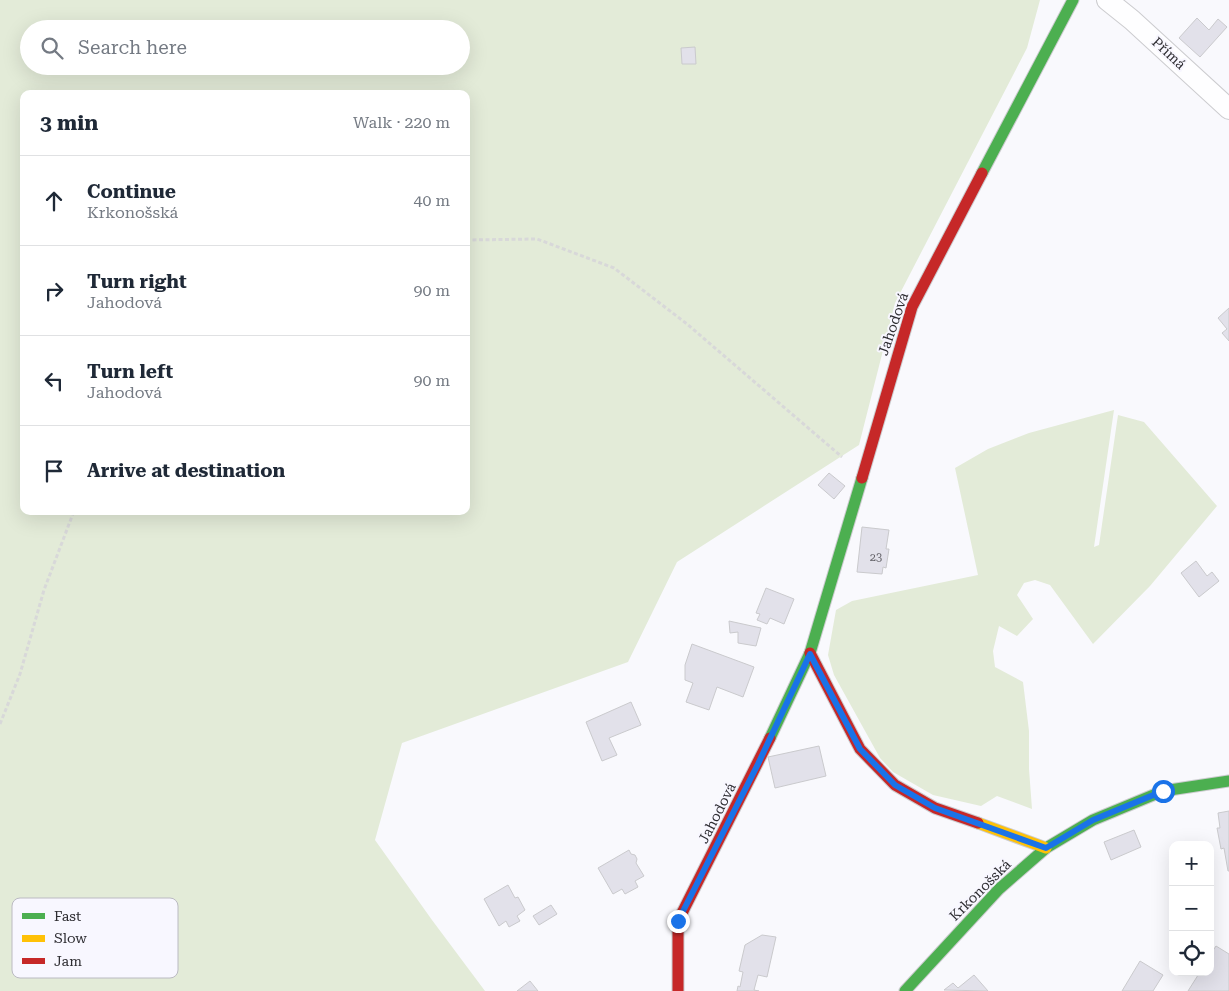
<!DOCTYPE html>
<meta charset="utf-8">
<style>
:root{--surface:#fff;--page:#f6f6f7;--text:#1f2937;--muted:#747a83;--line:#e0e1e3}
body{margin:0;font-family:"Roboto Serif",serif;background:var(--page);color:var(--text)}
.controls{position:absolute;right:15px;bottom:15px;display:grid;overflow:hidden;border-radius:10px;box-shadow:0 5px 20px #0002}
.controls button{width:45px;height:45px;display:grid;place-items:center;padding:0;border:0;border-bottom:1px solid var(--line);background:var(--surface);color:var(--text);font:25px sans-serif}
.stop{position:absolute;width:15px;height:15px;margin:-11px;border:4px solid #1a73e8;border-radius:50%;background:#fff}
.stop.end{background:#1a73e8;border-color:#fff;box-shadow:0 1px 5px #0008}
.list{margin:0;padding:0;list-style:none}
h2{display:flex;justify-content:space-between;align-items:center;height:65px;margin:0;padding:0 20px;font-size:21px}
h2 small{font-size:16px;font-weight:400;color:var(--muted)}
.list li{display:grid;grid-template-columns:32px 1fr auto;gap:15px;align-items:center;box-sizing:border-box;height:90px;padding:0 20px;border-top:1px solid var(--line)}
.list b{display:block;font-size:19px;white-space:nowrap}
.list p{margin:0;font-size:16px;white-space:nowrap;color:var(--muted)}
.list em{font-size:16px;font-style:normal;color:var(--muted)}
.icon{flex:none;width:28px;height:28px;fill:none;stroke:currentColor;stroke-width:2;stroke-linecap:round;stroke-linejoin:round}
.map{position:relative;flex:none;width:1229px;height:991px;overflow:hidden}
.search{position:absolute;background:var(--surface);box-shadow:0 5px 20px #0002;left:20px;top:20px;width:450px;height:55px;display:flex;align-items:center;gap:12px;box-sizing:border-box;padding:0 18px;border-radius:28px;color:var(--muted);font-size:19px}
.panel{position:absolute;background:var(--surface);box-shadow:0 5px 20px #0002;left:20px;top:90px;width:450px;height:425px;border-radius:10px}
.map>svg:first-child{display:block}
</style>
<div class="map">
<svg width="1229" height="991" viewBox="0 0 1229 991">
<rect width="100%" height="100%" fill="#f9f9fd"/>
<g fill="#e3ebd8" fill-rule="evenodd">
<path d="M0,0H1040L1027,48L895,303L859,445L677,562L628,662L402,743L375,840L432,920L485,991H0ZM29,29H461V66H29ZM24,94H466V511H24Z"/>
<polygon points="1114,410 1094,547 1099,545 1118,415 1144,422 1217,506 1150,586 1093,644 1050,585 1035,580 1024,583 1017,595 1033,619 1017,636 999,626 993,651 995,667 1023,682 1029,731 1029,769 1032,809 997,796 981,806 933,795 893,772 880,758 834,675 828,655 836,610 852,601 978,575 955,468 988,449 1029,433"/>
</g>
<g fill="#e2e1ea" stroke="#cacacd">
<polygon points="1197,18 1209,30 1218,19 1227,27 1200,57 1179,38"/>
<polygon points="695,47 696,64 682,64 681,48"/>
<polygon points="1229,308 1229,341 1222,333 1227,329 1218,318"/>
<polygon points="829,473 845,486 834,499 818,485"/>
<polygon points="862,527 889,530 886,549 889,549 886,568 883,567 882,574 857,572"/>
<polygon points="1196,561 1207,576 1212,572 1219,581 1199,597 1181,573"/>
<polygon points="766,588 794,599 784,624 770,618 767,624 757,620 760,614 756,613"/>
<polygon points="729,621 761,628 756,646 738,643 738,632 730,633"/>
<polygon points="692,644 754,667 743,697 717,687 709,710 686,702 693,683 685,680 685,665"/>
<polygon points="631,702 641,725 609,738 617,755 602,761 586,722"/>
<polygon points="819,746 826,776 775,788 768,757"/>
<polygon points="1229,811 1229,871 1228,871 1224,848 1221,849 1217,828 1220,828 1218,813"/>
<polygon points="1134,830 1141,847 1111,860 1104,842"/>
<polygon points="629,850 631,854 635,855 637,859 636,863 644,876 635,881 638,887 625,894 622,889 613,894 598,868"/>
<polygon points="508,885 515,898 518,897 525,910 517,916 520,921 509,927 506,921 499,926 484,899"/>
<polygon points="551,905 557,914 539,925 533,916"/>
<polygon points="762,935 776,937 767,977 758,975 754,990 759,991 737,991 738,986 740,987 743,972 739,971 745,945"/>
<polygon points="1216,946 1229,954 1229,991 1188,991 1200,972 1210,972 1210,955"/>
<polygon points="1140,961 1163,975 1153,991 1122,991"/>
<polygon points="974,975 988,991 944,990 953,983 958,988"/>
<polygon points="530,981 538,991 517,991"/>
</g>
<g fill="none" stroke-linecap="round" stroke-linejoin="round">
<defs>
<polyline id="street" points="1107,0 1132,20 1229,109"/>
<g id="fast">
<polyline points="982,173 1073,0"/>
<polyline points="770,738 810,653 862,478"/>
<polyline points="905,991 999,889 1046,848 1093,820 1163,791 1229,781"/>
</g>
<polyline id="slow" points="978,823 1046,848"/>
<g id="jam">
<polyline points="862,478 912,307 982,173"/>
<polyline points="810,653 860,749 895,785 935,808 978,823"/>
<polyline points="678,991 678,921 770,738"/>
</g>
</defs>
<use href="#street" stroke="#cccccf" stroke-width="22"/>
<use href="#fast" stroke="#cccccf" stroke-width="13"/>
<use href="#slow" stroke="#cccccf" stroke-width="13"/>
<use href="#jam" stroke="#cccccf" stroke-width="13"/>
<g stroke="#d8d8d9" stroke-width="3" stroke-dasharray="4 2.5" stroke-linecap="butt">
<polyline points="466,240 537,239 614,268 687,324 842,457"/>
<polyline points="0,724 20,674 44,590 74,511"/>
</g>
<use href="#street" stroke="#fefeff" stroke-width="20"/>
<use href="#fast" stroke="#4caf50" stroke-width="11"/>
<use href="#slow" stroke="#ffc107" stroke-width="11"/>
<use href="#jam" stroke="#c62828" stroke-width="11"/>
</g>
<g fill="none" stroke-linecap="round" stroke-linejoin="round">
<polyline stroke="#1a73e8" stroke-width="6" points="678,921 758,764 810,654 860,749 895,785 935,808 1046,848 1093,820 1163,791"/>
</g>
<g text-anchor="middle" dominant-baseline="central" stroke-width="4" stroke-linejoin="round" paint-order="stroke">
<g font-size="11" fill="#5e5d63">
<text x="876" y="557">23</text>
</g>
<g font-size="14" fill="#2e2d32" stroke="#f8f7ff">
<text transform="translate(1169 53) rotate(43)">Přímá</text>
<text transform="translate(893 324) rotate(-71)">Jahodová</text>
<text transform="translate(717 813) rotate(-63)">Jahodová</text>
<text transform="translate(980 890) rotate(-45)">Krkonošská</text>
</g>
</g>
<rect x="12" y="898" width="166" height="80" rx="8" fill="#f8f7ff" stroke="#bbbac2" stroke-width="1"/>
<rect x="22" y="913" width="23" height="6" fill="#4caf50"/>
<rect x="22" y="935" width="23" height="7" fill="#ffc107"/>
<rect x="22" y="958" width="23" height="6" fill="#c62828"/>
<g font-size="14" fill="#2e2d32">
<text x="54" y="921">Fast</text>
<text x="54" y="943">Slow</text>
<text x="54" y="966">Jam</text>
</g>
</svg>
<div class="controls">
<button>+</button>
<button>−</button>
<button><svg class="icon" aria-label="locate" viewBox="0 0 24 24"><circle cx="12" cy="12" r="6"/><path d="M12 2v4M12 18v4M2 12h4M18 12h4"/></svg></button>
</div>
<div class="stop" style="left:1163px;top:791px"></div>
<div class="stop end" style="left:678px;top:921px"></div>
<div class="search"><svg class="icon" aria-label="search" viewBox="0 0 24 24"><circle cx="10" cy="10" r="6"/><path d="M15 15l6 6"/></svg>Search here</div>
<section class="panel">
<h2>3 min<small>Walk · 220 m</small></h2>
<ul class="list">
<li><svg class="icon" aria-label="ahead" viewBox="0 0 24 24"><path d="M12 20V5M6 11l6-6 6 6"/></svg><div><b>Continue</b><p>Krkonošská</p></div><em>40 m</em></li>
<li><svg class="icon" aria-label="right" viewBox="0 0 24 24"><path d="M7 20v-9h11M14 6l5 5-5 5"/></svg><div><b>Turn right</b><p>Jahodová</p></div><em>90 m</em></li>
<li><svg class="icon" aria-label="left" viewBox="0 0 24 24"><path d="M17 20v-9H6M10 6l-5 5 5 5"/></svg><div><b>Turn left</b><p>Jahodová</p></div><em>90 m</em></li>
<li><svg class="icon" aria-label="arrive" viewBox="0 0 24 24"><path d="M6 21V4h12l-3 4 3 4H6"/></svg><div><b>Arrive at destination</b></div></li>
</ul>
</section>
</div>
